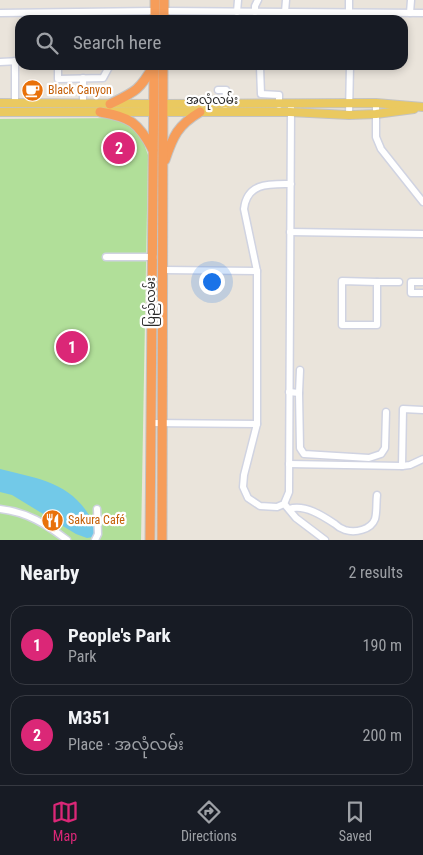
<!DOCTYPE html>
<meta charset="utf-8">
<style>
:root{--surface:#171b24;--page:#242831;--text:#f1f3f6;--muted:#9ea1a6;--line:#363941;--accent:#db2777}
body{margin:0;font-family:"Roboto Condensed","Noto Sans Myanmar",sans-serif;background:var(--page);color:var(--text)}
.you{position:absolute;left:211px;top:281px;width:18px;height:18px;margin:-12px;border:4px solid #fff;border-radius:50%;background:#1a73e8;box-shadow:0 0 0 8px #1a73e833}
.badge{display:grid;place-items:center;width:32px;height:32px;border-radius:50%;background:var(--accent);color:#fff;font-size:16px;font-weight:700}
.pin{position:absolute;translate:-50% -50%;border:2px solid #fff;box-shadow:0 1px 5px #0006}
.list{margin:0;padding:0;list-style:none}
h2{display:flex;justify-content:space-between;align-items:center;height:65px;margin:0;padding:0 20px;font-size:21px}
h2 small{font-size:16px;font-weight:400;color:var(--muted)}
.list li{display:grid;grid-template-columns:32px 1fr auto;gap:15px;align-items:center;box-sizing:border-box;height:80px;margin:0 10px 10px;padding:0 10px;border:1px solid var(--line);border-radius:15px}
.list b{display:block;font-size:19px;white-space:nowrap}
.list p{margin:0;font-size:16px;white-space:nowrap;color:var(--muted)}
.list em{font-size:16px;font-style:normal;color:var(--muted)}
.icon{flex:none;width:28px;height:28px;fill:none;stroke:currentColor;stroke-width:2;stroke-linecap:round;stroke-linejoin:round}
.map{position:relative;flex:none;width:423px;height:540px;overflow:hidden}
.search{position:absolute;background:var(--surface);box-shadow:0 2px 8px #0003;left:15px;right:15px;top:15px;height:55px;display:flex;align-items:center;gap:12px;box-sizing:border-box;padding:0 18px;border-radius:15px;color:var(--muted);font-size:19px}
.sheet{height:245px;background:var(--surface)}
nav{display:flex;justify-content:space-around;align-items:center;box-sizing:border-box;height:70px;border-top:1px solid var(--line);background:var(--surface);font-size:14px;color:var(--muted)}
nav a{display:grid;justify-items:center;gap:2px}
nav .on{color:var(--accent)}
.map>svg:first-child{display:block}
</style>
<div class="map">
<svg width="423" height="540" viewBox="0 0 423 540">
<rect width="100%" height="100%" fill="#eae4db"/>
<polygon fill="#b1df99" points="121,118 140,133 148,155 141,540 0,540 0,119"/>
<path fill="#72c9e8" d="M0,469C35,478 68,481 89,515C93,522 97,528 93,537L87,538L76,534L12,495L0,492Z"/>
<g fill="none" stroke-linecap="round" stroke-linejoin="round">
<defs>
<g id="minor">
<polyline points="164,11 423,13"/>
<polyline points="237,12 238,0"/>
<polyline points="255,12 255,6 258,0"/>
<polyline points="285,12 286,0"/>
<polyline points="0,13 155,11"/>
<polyline points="410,13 411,0"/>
<polyline points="349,20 349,0"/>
<polyline points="0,62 20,61"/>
<polyline points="58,65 58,79 103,78 110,65"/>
<polyline points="338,65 350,65"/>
<polyline points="260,67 261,94 279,95 279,105"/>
<polyline points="218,90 226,90 225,105"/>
<polyline points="15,103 15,61"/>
<polyline points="376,103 376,137 381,149 423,202"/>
<polyline points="83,104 83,78"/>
<path d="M291,108L289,492L284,504L277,507L260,506L248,498L243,487L244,475L257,424V271L244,209C247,182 270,184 291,184"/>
<polyline points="349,115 350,65"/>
<polyline points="290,232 423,234"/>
<polyline points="106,257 154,257"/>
<polyline points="164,270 257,271"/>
<polygon points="342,281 377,282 377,325 342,325"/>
<polyline points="377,282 399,282"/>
<polyline points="423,282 411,282 411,293 423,293"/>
<polyline points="289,392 299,393 300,448 304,454 369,458 381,454 385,448 386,412"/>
<polyline points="299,393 300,370"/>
<polyline points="151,423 257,424"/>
<polyline points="289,464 402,466 410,465 423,459"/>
<polyline points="402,466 403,409 423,410"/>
<polyline points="286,506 296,518 325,540"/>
<path d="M0,509C27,512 46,524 67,540"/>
<path d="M289,509C305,504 323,516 335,524C338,527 342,529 345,530C355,533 371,530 375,519C377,512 376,503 377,495"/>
<polyline points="95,540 98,534 97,509"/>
</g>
<g id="major">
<polyline points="0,103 154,104"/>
<polyline points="163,104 376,103 423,107"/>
<polyline points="0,112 154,112"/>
<polyline points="164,112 290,112 349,115 376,114 414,109"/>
</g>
<g id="highway">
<polyline points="155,20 155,0"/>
<polyline points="164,20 164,0"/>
<path d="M110,104C135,92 140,90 154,65"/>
<path d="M100,112C130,117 138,122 153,150"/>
<path d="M165,160C173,136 178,125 200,112"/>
<polyline points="150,540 154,65"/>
<polyline points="162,540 163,65"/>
</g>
</defs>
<use href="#minor" stroke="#d0d3e1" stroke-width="9"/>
<use href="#major" stroke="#c3c3c3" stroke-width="10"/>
<use href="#highway" stroke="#c3c3c3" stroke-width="11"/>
<use href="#minor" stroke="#fff" stroke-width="6"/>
<use href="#major" stroke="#eac960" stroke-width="8"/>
<use href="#highway" stroke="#f69d5a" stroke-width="9"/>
</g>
<defs>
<symbol id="cafe-disc" viewBox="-11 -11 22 22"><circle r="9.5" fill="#e8710a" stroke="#fff"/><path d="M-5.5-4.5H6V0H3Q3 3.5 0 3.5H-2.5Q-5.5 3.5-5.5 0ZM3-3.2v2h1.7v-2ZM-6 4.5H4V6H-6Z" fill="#fff"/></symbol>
<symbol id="restaurant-disc" viewBox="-11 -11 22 22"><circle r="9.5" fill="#e8710a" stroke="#fff"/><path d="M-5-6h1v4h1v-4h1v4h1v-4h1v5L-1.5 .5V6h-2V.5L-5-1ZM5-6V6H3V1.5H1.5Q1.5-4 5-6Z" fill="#fff"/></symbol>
</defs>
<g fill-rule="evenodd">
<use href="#cafe-disc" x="20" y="78" width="25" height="25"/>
<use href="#restaurant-disc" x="40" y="508" width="25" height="25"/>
</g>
<g text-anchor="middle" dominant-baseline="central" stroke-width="4.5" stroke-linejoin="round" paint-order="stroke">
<g font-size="12" fill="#c56008" stroke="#fff" text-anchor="start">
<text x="48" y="90">Black Canyon</text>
<text x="68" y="520">Sakura Café</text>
</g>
<g font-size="12" fill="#292929" stroke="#fff">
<text x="212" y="100">အလုံလမ်း</text>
<text transform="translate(151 302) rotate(-90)">ပြည်လမ်း</text>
</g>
</g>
</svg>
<div class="you"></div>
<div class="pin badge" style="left:72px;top:347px">1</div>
<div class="pin badge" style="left:119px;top:148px">2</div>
<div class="search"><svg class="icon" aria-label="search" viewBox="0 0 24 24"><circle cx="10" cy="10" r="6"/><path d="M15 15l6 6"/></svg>Search here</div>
</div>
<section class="sheet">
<h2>Nearby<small>2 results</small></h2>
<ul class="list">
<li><span class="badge">1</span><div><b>People's Park</b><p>Park</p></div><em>190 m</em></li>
<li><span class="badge">2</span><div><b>M351</b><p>Place · အလုံလမ်း</p></div><em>200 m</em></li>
</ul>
</section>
<nav>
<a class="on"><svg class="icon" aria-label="map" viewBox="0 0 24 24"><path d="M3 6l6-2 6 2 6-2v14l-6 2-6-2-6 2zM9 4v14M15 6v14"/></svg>Map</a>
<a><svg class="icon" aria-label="directions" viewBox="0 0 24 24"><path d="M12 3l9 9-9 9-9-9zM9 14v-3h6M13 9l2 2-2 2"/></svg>Directions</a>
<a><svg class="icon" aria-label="saved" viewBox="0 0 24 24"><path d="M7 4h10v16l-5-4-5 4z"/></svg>Saved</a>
</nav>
